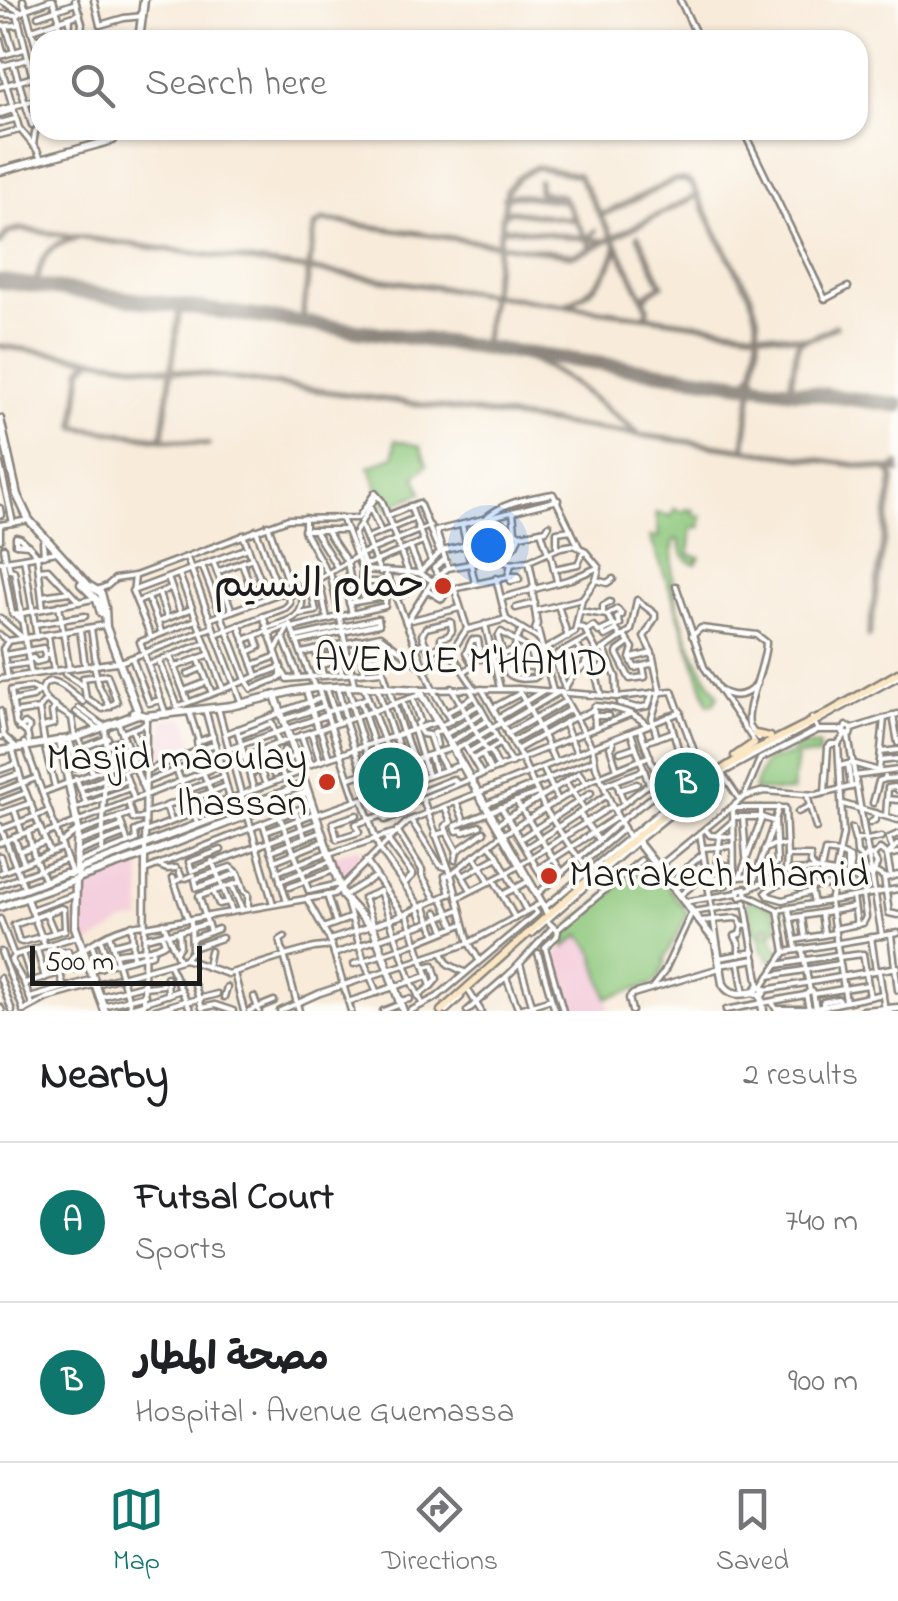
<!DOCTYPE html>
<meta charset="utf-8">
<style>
:root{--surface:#fff;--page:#f6f6f6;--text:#202124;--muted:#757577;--line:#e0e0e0;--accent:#0f766e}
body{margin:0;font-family:"Indie Flower","Playpen Sans Arabic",sans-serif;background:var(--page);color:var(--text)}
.scale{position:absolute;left:30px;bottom:25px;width:172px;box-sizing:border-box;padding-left:10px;border:5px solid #1c1c1c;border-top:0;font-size:28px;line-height:35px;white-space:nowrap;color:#1c1c1c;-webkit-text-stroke:8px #fdfcf7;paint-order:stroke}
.you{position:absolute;left:488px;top:545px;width:35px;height:35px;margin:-25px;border:8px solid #fff;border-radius:50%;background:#1a73e8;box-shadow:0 0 0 15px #1a73e833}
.badge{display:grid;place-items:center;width:65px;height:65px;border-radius:50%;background:var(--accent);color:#fff;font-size:32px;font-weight:700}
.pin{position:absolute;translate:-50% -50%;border:5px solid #fff;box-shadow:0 2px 10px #0006}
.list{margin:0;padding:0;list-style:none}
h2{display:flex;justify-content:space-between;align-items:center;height:130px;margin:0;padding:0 40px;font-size:42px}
h2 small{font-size:32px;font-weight:400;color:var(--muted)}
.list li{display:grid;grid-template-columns:65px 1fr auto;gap:30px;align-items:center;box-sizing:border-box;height:160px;padding:0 40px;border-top:2px solid var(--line)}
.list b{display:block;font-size:38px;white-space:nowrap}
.list p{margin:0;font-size:32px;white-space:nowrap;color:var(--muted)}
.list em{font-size:32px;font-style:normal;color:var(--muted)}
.icon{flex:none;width:55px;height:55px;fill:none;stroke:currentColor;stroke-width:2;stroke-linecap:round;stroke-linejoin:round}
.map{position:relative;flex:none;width:898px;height:1011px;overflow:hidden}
.search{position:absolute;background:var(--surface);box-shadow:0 2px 8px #0004;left:30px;right:30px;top:30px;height:110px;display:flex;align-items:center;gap:25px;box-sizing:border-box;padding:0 35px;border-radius:30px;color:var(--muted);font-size:38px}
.sheet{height:450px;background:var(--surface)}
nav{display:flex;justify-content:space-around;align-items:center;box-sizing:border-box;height:140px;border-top:2px solid var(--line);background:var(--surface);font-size:28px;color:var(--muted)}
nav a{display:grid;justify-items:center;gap:5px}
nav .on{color:var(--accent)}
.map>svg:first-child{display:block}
</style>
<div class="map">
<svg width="898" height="1011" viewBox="0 0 898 1011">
<rect width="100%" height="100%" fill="#fdfcf7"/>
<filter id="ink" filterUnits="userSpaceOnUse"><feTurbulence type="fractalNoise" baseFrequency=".01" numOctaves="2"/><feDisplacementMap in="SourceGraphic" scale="20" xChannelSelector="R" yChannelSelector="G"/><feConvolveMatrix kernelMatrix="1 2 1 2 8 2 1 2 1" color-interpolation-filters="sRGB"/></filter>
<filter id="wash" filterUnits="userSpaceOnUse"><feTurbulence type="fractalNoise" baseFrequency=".0048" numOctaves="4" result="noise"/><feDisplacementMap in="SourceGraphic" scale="40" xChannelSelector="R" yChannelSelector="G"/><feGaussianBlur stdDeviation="2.25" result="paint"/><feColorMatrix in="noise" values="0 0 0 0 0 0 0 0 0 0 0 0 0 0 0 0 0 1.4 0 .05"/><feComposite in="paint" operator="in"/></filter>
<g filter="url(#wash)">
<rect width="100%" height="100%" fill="#f8ebda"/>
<g fill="#f4cfdd">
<polygon points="186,717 196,749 150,766 152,736 164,733 163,720"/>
<polygon points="359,847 366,859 341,884 332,856"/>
<polygon points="135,862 141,864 141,920 124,922 84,947 77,927 78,884"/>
<polygon points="580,934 592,949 610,1011 568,1011 552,958"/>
</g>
<g fill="#8dc77b" stroke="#54724c" stroke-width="2.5">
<polygon points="395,440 420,446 427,465 415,476 422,493 386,508 369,467 394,456"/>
<path d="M674,509L684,512L686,509L694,510V515L702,516L700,528H692L689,555L700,557L696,564C683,561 682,552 679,540H674C666,593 688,651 718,695L714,704H708L671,592L650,537H659L656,513L672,516Z"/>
<polygon points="819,745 819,755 797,756 792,792 753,790 765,761 791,755 797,746"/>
<polygon points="648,861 688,913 664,960 666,962 658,979 651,985 607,998 592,949 580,935 565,947 560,934"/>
<polygon points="750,898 774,910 779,930 770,931 769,926 762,929 763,934 772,933 776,950 782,949 783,951 779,957 768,960 767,954 762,952 759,934 754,934 747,900"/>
</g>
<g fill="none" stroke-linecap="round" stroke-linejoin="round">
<g stroke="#8a847b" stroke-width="6">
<polyline points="539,181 539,192 562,196 565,200"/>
<polyline points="505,198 515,195 565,201 590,245 589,250"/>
<polyline points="602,215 675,180 686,180 693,186 717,235 750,294 757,316 758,341 744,449"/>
<polyline points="502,216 510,211 576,220"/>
<polyline points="500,231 506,228 605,241"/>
<polyline points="638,236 662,285 646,295 645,300"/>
<polyline points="587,239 595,231"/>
<polyline points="0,243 8,232 20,229 806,339 816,336 836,326"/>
<path d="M36,286C40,261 46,245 73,239"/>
<polyline points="175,305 179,313 185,306"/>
<path d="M565,305C592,294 611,273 617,245"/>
<polyline points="303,313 314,232 315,226 324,220 573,255 588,250 698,195"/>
<polyline points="291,321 299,319 303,313 305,320 311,323"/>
<polyline points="484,341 507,190 517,178 536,167 578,175 613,238 648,308 645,316"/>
<polyline points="0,346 898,471"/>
<polyline points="476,346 481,346 484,341 490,348"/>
<path d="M508,351C559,366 595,401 637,432"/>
<polyline points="90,361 82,368 75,427 208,445"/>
<polygon points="754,371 755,379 762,386 754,388 751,394 749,388 742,383 748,380"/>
<polyline points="790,390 797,347 799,343 805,339"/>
<polyline points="158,438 163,434 179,313"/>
<polyline points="869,636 893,480 892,474 887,469 894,469 898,465"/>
</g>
<polyline stroke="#8a847b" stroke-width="15" points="0,281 898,405"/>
</g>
</g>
<g filter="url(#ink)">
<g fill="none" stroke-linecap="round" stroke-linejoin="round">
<defs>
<polyline id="pedestrian" points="356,824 359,832 337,839 333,823 357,815"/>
<g id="minor">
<polyline points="0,0 21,12"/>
<polyline points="23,0 40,60"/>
<polyline points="53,0 59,18 59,40"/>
<polyline points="75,0 82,23 80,40"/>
<polyline points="94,0 100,25 124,18 143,16"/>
<polyline points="680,0 699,40"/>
<polyline points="0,14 17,15 26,9 51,0"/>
<polyline points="17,15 40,106"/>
<polyline points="38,16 76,3"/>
<polyline points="0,26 19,25"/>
<polyline points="6,26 14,52"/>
<polyline points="32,30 80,14"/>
<polyline points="35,39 59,32"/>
<polyline points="0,40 4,55"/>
<polyline points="69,40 70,18"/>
<polyline points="0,56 24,49"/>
<polyline points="0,63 19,128 37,150 41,159"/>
<polyline points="13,63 32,125"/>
<polyline points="2,66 29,59"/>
<polyline points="0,87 40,75"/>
<polyline points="0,110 38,99"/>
<polyline points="0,114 13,110"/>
<polyline points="0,123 15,119"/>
<polyline points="743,130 825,299 848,287"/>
<polyline points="0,135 20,130"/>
<polyline points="33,145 35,132 40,124"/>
<polyline points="0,464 13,523"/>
<polyline points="376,496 354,535 364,564 369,564 423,542"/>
<polyline points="410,506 431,561"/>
<polyline points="370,507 381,532"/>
<polyline points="0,508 1,515"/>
<polyline points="513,512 515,531"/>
<polyline points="387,516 419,503 440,553"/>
<polyline points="490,516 520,535 541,531 548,553"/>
<polyline points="492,517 558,500"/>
<polyline points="305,518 305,533 327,572"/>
<polyline points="342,518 362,570 361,582 364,600"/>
<path d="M485,519C501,502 531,498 553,494L579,547"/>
<polyline points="0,525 29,520"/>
<polyline points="268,525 287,580"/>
<polyline points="361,525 380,572"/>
<polyline points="462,525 475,583"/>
<polyline points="256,530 279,591"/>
<polyline points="304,530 347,530"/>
<polyline points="326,530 347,562 355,602"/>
<polyline points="541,531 546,530 549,525"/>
<polyline points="316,533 337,567"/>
<polyline points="243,535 263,586"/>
<polyline points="367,538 413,519"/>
<polyline points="0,540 0,525"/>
<polyline points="43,542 44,555"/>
<polyline points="16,544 28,545 37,555 43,608"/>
<polyline points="16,544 16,537 20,538 25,543"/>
<polyline points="410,547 420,571"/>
<polyline points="4,548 6,561"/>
<polyline points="557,548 557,532 571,530"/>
<polyline points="550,552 557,581"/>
<polyline points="24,558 37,637"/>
<polyline points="187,558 242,704"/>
<polyline points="499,560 515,545 520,535"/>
<polyline points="8,561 10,570 14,571 31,674"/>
<polyline points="213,561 232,611"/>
<polyline points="529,561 534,586"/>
<polyline points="0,562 57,552"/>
<polyline points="3,562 12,613 22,621"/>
<polyline points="242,563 256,602"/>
<polyline points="202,565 246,680 252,689 281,677 281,667 263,616"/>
<polyline points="448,568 436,531 483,519 487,522 496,558"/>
<polyline points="554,569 578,564 584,550"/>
<polyline points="39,570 48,569 79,602"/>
<polyline points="362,570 419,573 448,590 508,577 511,564"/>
<polyline points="217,572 250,559"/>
<polyline points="330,572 354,684"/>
<polyline points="419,573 442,551 491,539"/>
<polyline points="179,574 223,689"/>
<polyline points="438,575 434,568 445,559"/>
<polyline points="135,576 133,593 151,637"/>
<polyline points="388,577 425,670"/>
<polyline points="509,577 511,581 519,579 518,576 510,576"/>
<polyline points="168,578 180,611"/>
<polyline points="496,578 506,619"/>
<polyline points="596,580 607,583 613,579"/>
<polyline points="337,581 349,578"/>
<polyline points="361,582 386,582"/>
<polyline points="676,586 704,667 754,741"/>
<polyline points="532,588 537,624 535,630 538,631 553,691"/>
<polyline points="346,589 352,614"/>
<polyline points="97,590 107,586 115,579 135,576 288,519 358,518 375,493 382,501 408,572 406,593 396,598"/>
<path d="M252,590C261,587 273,580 282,580C300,580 309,603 296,616C289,622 276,625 266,628"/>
<polyline points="426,590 442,599 448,590"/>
<polyline points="455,590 467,628"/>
<polyline points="132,591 248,548"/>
<polyline points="312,591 321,589 327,619"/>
<polyline points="159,594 167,617"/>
<polyline points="227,595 250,587"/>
<polyline points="42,596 69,592"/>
<polyline points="148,598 161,631"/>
<polyline points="502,598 571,579 597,568"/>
<polyline points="137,602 171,588"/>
<polyline points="349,603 384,597"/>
<polyline points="59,605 69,668"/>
<polyline points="558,605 568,637"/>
<polyline points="516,608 535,603"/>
<polyline points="535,611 582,599"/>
<polyline points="580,611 607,615 621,637 624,636 633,648 630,658 635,668 654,663"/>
<polyline points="299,614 316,611 310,584"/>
<polyline points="603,614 603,606 610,602"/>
<polyline points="13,615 93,599"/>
<polyline points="607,615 617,609 622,615 617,618 620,624 615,627"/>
<polyline points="0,618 23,638"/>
<polyline points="210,619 280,593 289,596"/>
<polyline points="412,620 460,608"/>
<polyline points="158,622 191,609"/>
<polyline points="406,623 433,580 448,568 497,559 511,564 529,561 561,547 573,545 584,550 599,568 596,580 582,599 575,632 542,651"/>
<polyline points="35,624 85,616"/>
<polyline points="485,624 500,688"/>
<polyline points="239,625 257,676"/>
<polyline points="291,627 315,688"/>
<polyline points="577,627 584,628 597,652"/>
<polyline points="91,628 96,663"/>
<polyline points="292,628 385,606 386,571"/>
<path d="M522,629L516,641L529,649L537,676L534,678C525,679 515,680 508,673L498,637L501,632L516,641L514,651L517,666L534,667"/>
<polyline points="80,630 85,665"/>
<polyline points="586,631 593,626 599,632 614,625"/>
<polyline points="602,631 605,636 616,630"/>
<polyline points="216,634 285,608 290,603 289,596 361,554 430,526"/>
<polyline points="268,634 287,626"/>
<polyline points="0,635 8,641 105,625"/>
<polyline points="48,635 51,654"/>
<polyline points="624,636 631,630 637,600 655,614 655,618 644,637 652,653 660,691 652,718 657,738"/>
<path d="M692,636L701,628L757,635L766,642C766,665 745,706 749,724C751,731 755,734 759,738"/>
<polyline points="283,637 299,678"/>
<polyline points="296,637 378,619 379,624"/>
<polyline points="244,640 267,631"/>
<polyline points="358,640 364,670"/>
<polyline points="298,642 379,624"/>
<polyline points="425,643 422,635 426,628 451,622 452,631 448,636 441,638 441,643"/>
<polyline points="629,643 618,651 617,654 630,679 645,677 643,667"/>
<polyline points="576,644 587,661"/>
<polyline points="335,646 342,674"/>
<polyline points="380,646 383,671 403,733"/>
<polyline points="416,646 425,643 429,651 432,651 442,644 451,653 475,689"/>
<polyline points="315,650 323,674"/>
<polyline points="360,650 390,644"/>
<polyline points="275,651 290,624"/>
<polyline points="248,652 259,647 255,636"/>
<polyline points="302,653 380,636 425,670"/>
<polyline points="4,655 43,648 45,654 51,654 54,671"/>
<polyline points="170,656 188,702"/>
<polyline points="132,658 149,703 161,700"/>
<polyline points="198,658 211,691"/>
<polyline points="632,658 652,653"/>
<polyline points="29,659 33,658 36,662 44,660 45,654"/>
<polyline points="318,659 337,655"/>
<polyline points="362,660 382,656"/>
<polyline points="159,661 178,707"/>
<polyline points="363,663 382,659"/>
<polyline points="585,663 589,671 594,672 608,663"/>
<polyline points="149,664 205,643"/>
<polyline points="94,665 99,686 110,707"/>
<polyline points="253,665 277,656"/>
<polyline points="320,665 339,661"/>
<polyline points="6,666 29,663"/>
<polyline points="175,667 208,655"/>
<polyline points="595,671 601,695"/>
<polyline points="283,672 287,679 383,671"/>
<polyline points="464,672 473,665 466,653 472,640 478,640 481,659 514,651"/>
<polyline points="65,674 82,685"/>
<polyline points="188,674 202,668"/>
<polygon points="107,675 117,702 103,709 86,698 83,678"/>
<polyline points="8,678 3,649 8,641"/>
<polyline points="0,679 123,661 213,627"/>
<polyline points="337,686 346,720"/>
<polyline points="347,686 353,703"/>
<polyline points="363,686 401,784"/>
<polyline points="326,687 338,723"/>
<polyline points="377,687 393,735"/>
<polyline points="318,688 356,801"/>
<polyline points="452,688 487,752"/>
<polyline points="565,688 556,663 558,654 589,637"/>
<polyline points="565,688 572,676 603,649"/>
<polyline points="470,689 511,763"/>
<polyline points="482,689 522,759 545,809 571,848 591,872"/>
<polyline points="518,689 543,735 554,760"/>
<polyline points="418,690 518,689 617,697 672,691 698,762 710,777"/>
<polyline points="184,691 207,682"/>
<polyline points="306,691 318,729"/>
<path d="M721,691C735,699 747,696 757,684"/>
<polyline points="561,692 592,747 596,767 612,806 629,838"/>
<polyline points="617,696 616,677 604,649 621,637"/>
<polyline points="412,698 420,721 417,724 418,728"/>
<polyline points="12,701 33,697 39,691"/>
<polyline points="360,701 382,768"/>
<polyline points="402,701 412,730"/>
<polyline points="619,703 637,708 648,706 653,692"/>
<polyline points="351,704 372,771"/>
<polyline points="177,707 281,667"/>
<polyline points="594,707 595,727"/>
<polyline points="79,708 105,727 107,754"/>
<polyline points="218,708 244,804"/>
<polyline points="493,708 519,694"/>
<polyline points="39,709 46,752 55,787"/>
<polyline points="0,711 4,736 15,746"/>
<polyline points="189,711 199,742"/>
<polyline points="76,712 99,729"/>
<polyline points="165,712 140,642 196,620"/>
<polyline points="281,712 321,698"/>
<polyline points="326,712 368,698"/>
<polyline points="14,713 39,709 45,701"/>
<polyline points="446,713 472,698"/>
<polyline points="893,715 898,743"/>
<polyline points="594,716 608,716"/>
<path d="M72,718C64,712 49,705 44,697C39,689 45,679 55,682C64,684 76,696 83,702"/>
<polyline points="72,718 75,738"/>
<polyline points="498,718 541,692"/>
<path d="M576,718L591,711L595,706C614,707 633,711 647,725"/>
<polyline points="283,720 324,706"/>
<polyline points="345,721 363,774"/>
<polyline points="451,721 434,692 425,670 451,653 466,630 506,619 539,639"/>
<polyline points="118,722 145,793"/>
<polyline points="271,722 279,743"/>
<polyline points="564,723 576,751"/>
<polyline points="503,725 559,692"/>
<polyline points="441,726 479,705"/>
<polyline points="43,727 54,724 52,712 56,706"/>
<polyline points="19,728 25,724 29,727 27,733 29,742"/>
<polyline points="418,728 422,734 429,735 435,753"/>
<polyline points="132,729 141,752"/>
<polyline points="237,729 253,787"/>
<polyline points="320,729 329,758"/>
<polyline points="852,729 850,735 843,733 846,726 852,729 898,714"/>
<polyline points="414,730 428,776"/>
<polyline points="640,730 654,769 681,759 669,716"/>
<polyline points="818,730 842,730"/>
<polyline points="311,732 320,761"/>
<polyline points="27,733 16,724 11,690 32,687 41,692"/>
<polyline points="122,733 145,724"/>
<polyline points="404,733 420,779"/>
<polyline points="631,733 649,784"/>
<polyline points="225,734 281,713"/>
<polyline points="446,734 481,714"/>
<polyline points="507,734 564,702"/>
<polyline points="301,735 311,764"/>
<polyline points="848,735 882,936"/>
<polyline points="0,736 0,737"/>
<polyline points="239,736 272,723"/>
<polyline points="395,736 411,782"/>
<polyline points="79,739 92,772"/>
<polyline points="612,740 613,745 610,747 617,769"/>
<polyline points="70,742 78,766"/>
<polyline points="450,742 487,721"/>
<polyline points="512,742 569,710"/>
<polyline points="645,742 673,732"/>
<polyline points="24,743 72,874"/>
<polyline points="464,744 482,775"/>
<polyline points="838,744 843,834 830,902 846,1001"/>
<polyline points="107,745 124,739"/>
<polyline points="437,745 434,733 443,730"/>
<polyline points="272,746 284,778"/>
<polyline points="12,747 22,783 49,850"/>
<polyline points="82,748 108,738"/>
<polyline points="229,749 327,715"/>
<polyline points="518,749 575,717"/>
<polyline points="284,750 292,769"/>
<polyline points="455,750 501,723"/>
<polyline points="490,750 499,768"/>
<polyline points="199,751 197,742 213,736"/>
<polyline points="195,752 211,792 226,786"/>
<polyline points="469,752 495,737"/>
<polyline points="620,752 635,747"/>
<polyline points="881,752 898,750"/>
<polyline points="254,753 266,785"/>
<polyline points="437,753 446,769"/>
<polyline points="430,755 436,773"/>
<polyline points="483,755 491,771"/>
<polyline points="267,757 274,775"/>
<polyline points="473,759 499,744"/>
<polyline points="173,761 198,825"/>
<polyline points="880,761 898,759"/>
<polyline points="848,764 851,787"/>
<polyline points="395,766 452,748"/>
<polyline points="840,766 852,763 879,771"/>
<polyline points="299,768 437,722"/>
<polyline points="543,768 558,800"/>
<polyline points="0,770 14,765"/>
<polyline points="67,770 127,747"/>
<polyline points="124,771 134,799"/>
<polyline points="146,771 215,744"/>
<polyline points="879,771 884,718"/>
<polyline points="250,774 296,756"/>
<polyline points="723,775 740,800"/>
<polyline points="854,776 898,770"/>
<polyline points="885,777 885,779 898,778"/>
<polyline points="76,778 87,805"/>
<polyline points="350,778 393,764"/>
<polyline points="0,781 19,774"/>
<polyline points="616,781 624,803"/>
<polyline points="566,782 584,809"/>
<polyline points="406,783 413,801 416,801 630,714"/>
<polyline points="141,784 217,754"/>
<polyline points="604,785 642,771"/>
<polyline points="80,788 135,767"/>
<polyline points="619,790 637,784"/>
<polyline points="186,791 223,777"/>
<polyline points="0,792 36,778"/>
<polyline points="44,792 146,753"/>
<polyline points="825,793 828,747 831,744 838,744 845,735"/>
<polyline points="807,795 816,828"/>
<polyline points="83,796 127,780"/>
<polyline points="411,796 453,779 456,782"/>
<polyline points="744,797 760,759 818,730 812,718"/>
<polyline points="230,799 300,772"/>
<polyline points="362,799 379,848 420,907"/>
<polyline points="887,799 898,800"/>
<polyline points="188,800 206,794"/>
<polyline points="423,800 451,874 469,943 479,960"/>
<polyline points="516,801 562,872"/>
<polyline points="2,802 26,793"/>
<polyline points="128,802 133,819 144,818"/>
<polyline points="457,803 464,821"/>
<polyline points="873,803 879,781 885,779"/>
<polyline points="487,804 594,760"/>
<polyline points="843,804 898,820"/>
<polyline points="275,805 309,891 339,884"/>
<polyline points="210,807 206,794 211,792"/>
<polyline points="445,807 451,822 445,826 447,832"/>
<polyline points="501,807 547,885"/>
<polyline points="733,808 785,808 787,856 786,871"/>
<polyline points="733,808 734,877"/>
<polyline points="14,809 22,833"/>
<polyline points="74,809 130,788"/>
<polyline points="295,810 305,838"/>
<polyline points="615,810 645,787 673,775 687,791"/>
<polyline points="798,812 810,806"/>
<polyline points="146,813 165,807"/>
<polyline points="247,813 273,904"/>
<polyline points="579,813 599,841"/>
<polyline points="0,814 31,803"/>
<polyline points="316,815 463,764"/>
<polyline points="886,816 888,788 895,787 898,790"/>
<polyline points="119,817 128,843"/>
<polyline points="734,817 761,817 773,821"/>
<polyline points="743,817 746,857"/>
<polyline points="552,819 591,793"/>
<polyline points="411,820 440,865 446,867"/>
<polyline points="171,821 166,806 188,798"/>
<polyline points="263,823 287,902"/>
<polyline points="870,823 875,820 876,813"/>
<polyline points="356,824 383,815 385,820 403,813 399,801 380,807 383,815"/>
<polyline points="496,825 579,773 586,783"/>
<polyline points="0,826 24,887"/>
<polyline points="480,826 463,832 462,830 457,831 455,826 537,793"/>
<polyline points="852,828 855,840 863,839"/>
<polyline points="2,829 49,811"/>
<polyline points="705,829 710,835 733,837"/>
<polyline points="397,830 422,870 422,875 436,900"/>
<polyline points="28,832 35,859 44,879"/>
<polyline points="79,832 131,813"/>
<polyline points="145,832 230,799 205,709"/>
<polyline points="266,832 313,814"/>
<polyline points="700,833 717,942"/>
<polyline points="43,835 279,743 423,694"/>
<polyline points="435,835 447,832 457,851 455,860"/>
<polyline points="717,835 732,822"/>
<polyline points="14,837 24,863"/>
<polyline points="720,837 717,860 723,865 734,866"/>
<polyline points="387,839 413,875 406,882"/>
<polyline points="520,839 549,820"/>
<polyline points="856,840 857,853 863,858"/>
<polyline points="867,840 881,837"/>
<polyline points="78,842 122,826"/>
<polyline points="0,843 40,827"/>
<polyline points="60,844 76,831"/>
<polyline points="489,845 496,853 526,910"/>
<polyline points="892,847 889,838 898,834"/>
<polyline points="526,848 607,795"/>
<polyline points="702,848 732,846"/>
<polyline points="221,850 189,862 192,871 318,823"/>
<polyline points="764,850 773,845 786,845"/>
<polyline points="20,851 46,842"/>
<polyline points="271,851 321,832"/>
<polyline points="457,851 484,832"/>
<polyline points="78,852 125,834"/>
<polyline points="102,853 105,767"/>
<polyline points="329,854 393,833"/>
<polygon points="868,854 873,856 877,864 872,877 863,869 862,861"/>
<polyline points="0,856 5,871"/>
<polyline points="474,856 490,882"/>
<polyline points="787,856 810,856 811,864 816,870"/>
<polyline points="873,856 880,849 887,855 898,853"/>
<polyline points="212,861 232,911"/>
<polyline points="274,861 324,841"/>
<polyline points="366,861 403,915"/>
<polyline points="79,862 136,840 135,831 145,827"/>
<polyline points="583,863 624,828"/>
<polyline points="157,865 167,869 176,868"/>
<polyline points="539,868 617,817"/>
<polyline points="657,868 744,797 764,791 816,795 855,786"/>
<polyline points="458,869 471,890"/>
<polyline points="145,870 312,804"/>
<polyline points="277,872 328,852"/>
<polyline points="875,872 886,878 898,875"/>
<polyline points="0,873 62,848"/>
<polyline points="238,873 231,867 195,879 197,888 238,873 241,882"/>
<polyline points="851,874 847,874 847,858 850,858 851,874 857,880 859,880 866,872"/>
<polyline points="463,876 498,857"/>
<polyline points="740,877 761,820 761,808"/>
<polyline points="891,877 887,855 898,844"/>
<polyline points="173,878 188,920"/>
<polyline points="186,878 194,875"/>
<polyline points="884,878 889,913 898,915"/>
<polyline points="708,879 754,876 777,863 775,820 779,807"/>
<polyline points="809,879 814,904"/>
<polyline points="494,880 515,918"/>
<polyline points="797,880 798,887 809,884"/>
<polyline points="280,881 331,861"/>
<polyline points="834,881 849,881"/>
<polyline points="859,881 866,895"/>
<polyline points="174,882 182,878 179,871"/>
<polyline points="669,883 703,854"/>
<polyline points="0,885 66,860"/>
<polyline points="232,885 242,909"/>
<polyline points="752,886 775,820"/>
<polyline points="289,887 334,870"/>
<polyline points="810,887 833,885"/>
<polyline points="709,888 726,885 724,877"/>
<polyline points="747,890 786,871 816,870 835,873"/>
<polyline points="213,891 219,904 228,902"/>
<polyline points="380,891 411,981 422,1003"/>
<path d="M811,892L783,900L769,896L766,892C783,878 800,879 822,880L821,870L825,851L839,853L848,857"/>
<polyline points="450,894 445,876 451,874 499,837 591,780 650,756"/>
<polyline points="327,895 336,923"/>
<polyline points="502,895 527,882"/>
<polyline points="536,895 623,819 698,762"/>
<polyline points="747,895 745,888 738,890 740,897 747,895 778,910 898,889"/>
<polyline points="343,896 376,876"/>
<polyline points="679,896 707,874"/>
<polyline points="853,897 857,925"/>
<polyline points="442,898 454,925"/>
<polyline points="457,898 507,873 612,806"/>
<polyline points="27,899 45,946"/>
<polyline points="307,899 330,940 351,1011"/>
<polyline points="684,902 738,893"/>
<polyline points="745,902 759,986"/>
<polyline points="347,903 364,961 377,993"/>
<polyline points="424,905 435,933"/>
<polygon points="61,908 64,909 65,930 22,942 19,941 14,925"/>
<polyline points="418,908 422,918"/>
<polyline points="544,908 686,790"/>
<polyline points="789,909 796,948"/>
<polyline points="31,910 74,895"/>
<polyline points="437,912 445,930"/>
<polyline points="46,913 54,932"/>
<polyline points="821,913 824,933"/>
<polyline points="407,915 431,986 418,996"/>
<polyline points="791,918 854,907"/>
<polyline points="802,918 805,938"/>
<polyline points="0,919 14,956 11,960 24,983 32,1004"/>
<polyline points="700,921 736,918 739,919 742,926 749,925"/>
<polyline points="163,923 179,960"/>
<polyline points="132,925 133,958"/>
<polyline points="373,925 364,898 380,891"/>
<polyline points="145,927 334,894 408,821 681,712"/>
<polyline points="323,928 350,918"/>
<polyline points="834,929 863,923 866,917 863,896"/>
<polyline points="557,930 641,860"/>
<polyline points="210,932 199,896 241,882 244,891 248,894 248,908"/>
<polyline points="109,934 131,1008 134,1011"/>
<polyline points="169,934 207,924"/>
<polyline points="531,934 634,844 722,773 898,677"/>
<polyline points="891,935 898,990"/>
<polyline points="285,937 280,940 299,1011"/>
<polyline points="871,937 876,970"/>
<polyline points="145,938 162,934"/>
<polyline points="192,939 218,929"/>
<polyline points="330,940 403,915 451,893"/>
<polyline points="795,940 834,933"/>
<polyline points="101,941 109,965"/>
<polyline points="52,944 64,988"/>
<polyline points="92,945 100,968"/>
<polyline points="113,945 133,940"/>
<polyline points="546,946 557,936 558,931 547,921"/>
<polyline points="545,947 563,1011"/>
<polyline points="192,948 222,938"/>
<polyline points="37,949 45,978"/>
<polyline points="802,949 810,991 813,992 816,1008 809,1009 806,994 810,991"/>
<polyline points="177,950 180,946 179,931"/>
<polyline points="1,952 24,1011"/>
<polyline points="785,952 898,933"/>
<polyline points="23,953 32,981"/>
<polyline points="442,953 448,964 464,972"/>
<polyline points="538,953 555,1011"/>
<polyline points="55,954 68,951 70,958"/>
<path d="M116,954C132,950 152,952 165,943L162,934L166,932"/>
<polyline points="334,954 424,924 460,909"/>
<polyline points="15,955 78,936"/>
<polyline points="739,955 739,944 735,936 740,934 742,926"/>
<polyline points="285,956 314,948 332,946"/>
<polyline points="839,957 863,954 870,997"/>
<polyline points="719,958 754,952"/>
<polyline points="185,959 192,951 191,922"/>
<polyline points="169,964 191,1011"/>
<polyline points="354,964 416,943 463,924"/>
<polyline points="520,964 534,1011"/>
<polyline points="739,964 744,994"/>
<path d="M58,965C84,949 113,926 145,924"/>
<polyline points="720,965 755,959"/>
<polyline points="777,965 836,955"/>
<polyline points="207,967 210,951"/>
<polyline points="425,967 433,965 437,979 431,986"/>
<polyline points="89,970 152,954 153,948"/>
<polyline points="879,970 885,1010"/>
<polyline points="234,973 244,1011"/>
<polyline points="769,976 839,964"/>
<polyline points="167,977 168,995"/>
<path d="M506,977C524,961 536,945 552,928"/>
<polyline points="0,978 12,1011"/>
<polyline points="25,983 88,965"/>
<polyline points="195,986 202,1008 215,1005 233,1011"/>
<polyline points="145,987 163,985"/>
<polyline points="762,987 785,952 778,910"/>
<polyline points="652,988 664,972 692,912 745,904"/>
<polyline points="468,990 481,1011"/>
<polyline points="765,990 898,967"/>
<polyline points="814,994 868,985"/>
<polyline points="99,997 143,985"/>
<polyline points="224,997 227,987"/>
<polyline points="254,997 259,1011"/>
<polyline points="30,998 93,979"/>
<polyline points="351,1001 427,976"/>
<polyline points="399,1001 410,999"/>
<polyline points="145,1002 181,990"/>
<polyline points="187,1002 217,994"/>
<polyline points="477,1002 506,977 519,1011"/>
<polyline points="772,1002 776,1009 809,1009 809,1011"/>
<polyline points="103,1006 145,995"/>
<polyline points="823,1006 823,1002 838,999 841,1002"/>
<polyline points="0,1007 2,1011"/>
<polyline points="519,1009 551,999"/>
<polyline points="726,1010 805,995"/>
<polyline points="23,1011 47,998 185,959 228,974 285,956"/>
<polyline points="119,1011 143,1004"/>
<polyline points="144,1011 146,716"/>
<polyline points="152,1011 185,1001"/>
<polyline points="249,1011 274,1001"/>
<polyline points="280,1011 320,993 469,943 538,905"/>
<polyline points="383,1011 401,1004"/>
<polyline points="410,1011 437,997 537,913 533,908"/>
<polyline points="446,1011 461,997"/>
<polyline points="467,1011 475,1004"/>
<polyline points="632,1011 629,998 633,994 720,968"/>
<polyline points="817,1011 816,1008 883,994"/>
</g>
<g id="tertiary">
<polyline points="139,40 144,0"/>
<polyline points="0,171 113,140 118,130"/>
<polyline points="0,419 17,495 29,520 88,585 101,593 105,608 106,627 137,709 136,714"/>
<polyline points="81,584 97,600 101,613"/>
<polyline points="275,695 343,896 374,930 403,1011"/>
<polyline points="133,713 146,716 231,706 293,691 315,688 354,686 419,690 548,914"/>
<polyline points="60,740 78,828 76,870"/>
<polyline points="0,751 75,738 135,715"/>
<path d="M632,835L716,942L723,984C731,997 742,994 754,992L759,986L765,990L761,996L754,992"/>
<polyline points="77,873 80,869 305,784"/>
<polyline points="78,878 144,855 307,792"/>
<polyline points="78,879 76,880 75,927 105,1011"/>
<polyline points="0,898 65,874 72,874"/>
<polyline points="0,907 76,880"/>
<polyline points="761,996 763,1011"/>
<polyline points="863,1011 898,1008"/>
</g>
<g id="secondary">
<polyline points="755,734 770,737"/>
<polyline points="735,756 754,743"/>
<polyline points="441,1011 629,843 710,777 745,755 819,718 898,673"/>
</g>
</defs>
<use href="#pedestrian" stroke="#8a847b" stroke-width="9"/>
<use href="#minor" stroke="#8a847b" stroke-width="9"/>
<use href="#tertiary" stroke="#8a847b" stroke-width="11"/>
<use href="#secondary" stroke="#8a847b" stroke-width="11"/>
<use href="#pedestrian" stroke="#fff" stroke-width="4"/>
<use href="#minor" stroke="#fff" stroke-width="4"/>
<use href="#tertiary" stroke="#fff" stroke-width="6"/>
<use href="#secondary" stroke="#fbe7c3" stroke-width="6"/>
</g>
</g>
<g fill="#c8321e" stroke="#fdfcf7" stroke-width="4">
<circle cx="443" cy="586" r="10"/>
<circle cx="327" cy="782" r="10"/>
<circle cx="549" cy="876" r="10"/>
</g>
<g text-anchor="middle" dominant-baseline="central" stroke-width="8" stroke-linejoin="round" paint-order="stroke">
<g font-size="40" fill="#1c1c1c" stroke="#fdfcf7" text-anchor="end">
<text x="423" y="586">حمام النسيم</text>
<text x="307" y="759">Masjid maoulay<tspan x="307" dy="46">lhassan</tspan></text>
<text x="569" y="876" text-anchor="start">Marrakech Mhamid</text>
</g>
<g font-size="40" fill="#1c1c1c" stroke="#fdfcf7">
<text transform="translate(461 663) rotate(1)">AVENUE M'HAMID</text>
</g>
</g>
</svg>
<div class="scale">500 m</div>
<div class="you"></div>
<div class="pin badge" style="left:391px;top:780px">A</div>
<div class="pin badge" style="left:687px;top:785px">B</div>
<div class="search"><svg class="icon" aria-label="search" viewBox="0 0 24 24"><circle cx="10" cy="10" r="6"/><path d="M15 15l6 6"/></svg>Search here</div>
</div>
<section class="sheet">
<h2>Nearby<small>2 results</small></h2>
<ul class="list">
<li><span class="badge">A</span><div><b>Futsal Court</b><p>Sports</p></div><em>740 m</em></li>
<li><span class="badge">B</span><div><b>مصحة المطار</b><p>Hospital · Avenue Guemassa</p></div><em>900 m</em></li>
</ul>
</section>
<nav>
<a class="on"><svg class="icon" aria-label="map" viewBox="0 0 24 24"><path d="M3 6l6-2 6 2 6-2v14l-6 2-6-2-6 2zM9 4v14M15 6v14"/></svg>Map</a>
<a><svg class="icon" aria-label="directions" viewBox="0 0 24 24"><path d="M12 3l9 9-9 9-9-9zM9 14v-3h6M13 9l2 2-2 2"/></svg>Directions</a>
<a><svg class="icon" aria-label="saved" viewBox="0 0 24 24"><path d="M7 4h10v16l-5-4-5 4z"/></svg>Saved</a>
</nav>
